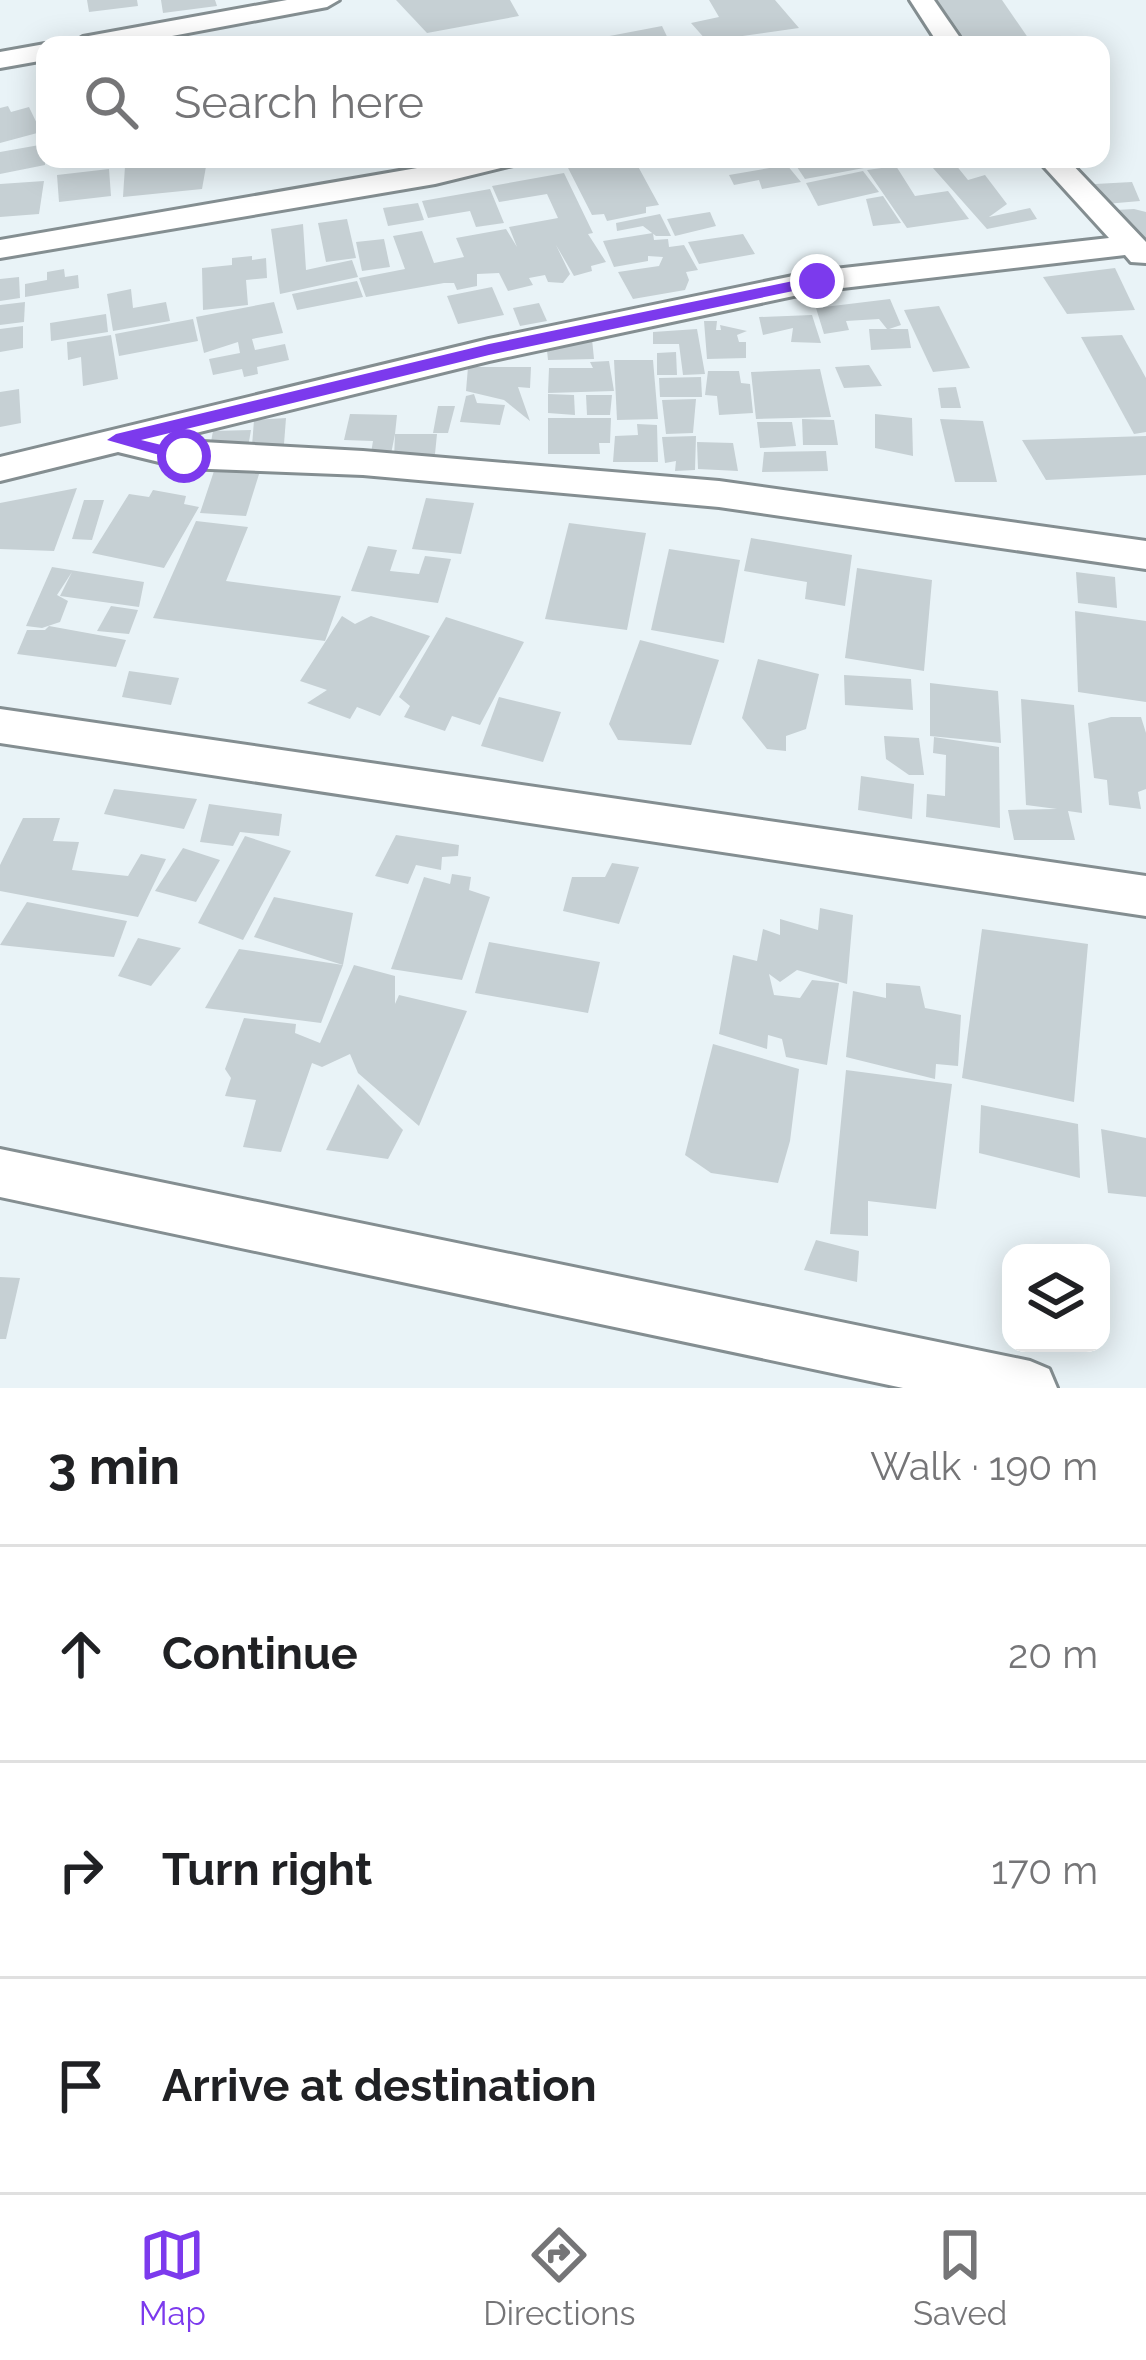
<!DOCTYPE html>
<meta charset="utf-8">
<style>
:root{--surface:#fff;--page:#f6f6f6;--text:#202124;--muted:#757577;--line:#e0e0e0;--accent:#7c3aed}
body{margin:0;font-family:Raleway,sans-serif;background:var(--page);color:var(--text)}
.controls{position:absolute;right:36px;bottom:36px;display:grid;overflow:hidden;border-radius:24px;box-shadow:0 6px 30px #0003}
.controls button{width:108px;height:108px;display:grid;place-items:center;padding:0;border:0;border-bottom:3px solid var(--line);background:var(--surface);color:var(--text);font:60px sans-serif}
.stop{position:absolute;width:36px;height:36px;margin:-27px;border:9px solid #7c3aed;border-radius:50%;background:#fff}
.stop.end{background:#7c3aed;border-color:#fff;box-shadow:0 3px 12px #0008}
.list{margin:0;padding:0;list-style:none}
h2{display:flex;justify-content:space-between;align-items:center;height:156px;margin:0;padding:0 48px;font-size:51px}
h2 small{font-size:39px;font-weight:400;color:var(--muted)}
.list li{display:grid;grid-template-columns:78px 1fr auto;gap:36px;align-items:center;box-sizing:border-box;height:216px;padding:0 48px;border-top:3px solid var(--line)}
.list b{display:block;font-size:45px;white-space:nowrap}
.list em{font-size:39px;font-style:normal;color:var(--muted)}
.icon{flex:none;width:66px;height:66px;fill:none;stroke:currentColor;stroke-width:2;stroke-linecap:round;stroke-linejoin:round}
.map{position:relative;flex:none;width:1146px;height:1388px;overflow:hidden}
.search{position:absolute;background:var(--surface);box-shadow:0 6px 30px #0003;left:36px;right:36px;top:36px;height:132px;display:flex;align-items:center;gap:30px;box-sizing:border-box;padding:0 42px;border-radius:24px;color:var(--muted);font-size:45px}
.sheet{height:804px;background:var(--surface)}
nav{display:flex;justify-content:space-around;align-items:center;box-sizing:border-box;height:168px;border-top:3px solid var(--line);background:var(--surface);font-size:33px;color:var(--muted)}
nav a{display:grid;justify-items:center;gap:6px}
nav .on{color:var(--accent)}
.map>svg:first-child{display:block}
</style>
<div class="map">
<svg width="1146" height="1388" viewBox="0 0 1146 1388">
<rect width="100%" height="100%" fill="#e9f3f7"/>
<g fill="#c6d0d4">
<polygon points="87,0 137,0 138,6 89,12"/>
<polygon points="161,0 215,0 217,6 163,13"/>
<polygon points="396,0 510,0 519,16 427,33"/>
<polygon points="709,0 775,0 799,28 707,41 691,23 719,17"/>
<polygon points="937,0 1002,0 1033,45 969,45"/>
<polygon points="662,26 671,45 601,45 599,38"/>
<polygon points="8,106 11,112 29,107 41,132 0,143 0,108"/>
<polygon points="45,144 45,165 0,174 0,152"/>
<polygon points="579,159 634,159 659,205 646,207 646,213 607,221 604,214 592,215 565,162"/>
<polygon points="818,159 860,159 864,168 805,179 795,164"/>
<polygon points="925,159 951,159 968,180 985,175 1007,204 989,217 1030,208 1037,219 987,229"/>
<polygon points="207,161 202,189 123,197 125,166"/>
<polygon points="787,165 801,182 762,189 759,180 734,185 729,175"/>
<polygon points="896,166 915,196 948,191 969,219 907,228 867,170"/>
<polygon points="109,169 111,196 59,202 57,175"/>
<polygon points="863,171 879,192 818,206 806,183"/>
<polygon points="564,173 593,233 588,234 606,262 591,266 592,271 574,276 556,245 570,274 563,283 548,282 545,275 529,278 533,285 508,291 499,273 477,274 477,286 457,290 454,283 444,283 366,297 359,278 405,269 393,236 422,231 434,263 464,257 456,238 506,229 517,247 509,227 558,218 547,194 499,202 492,186"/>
<polygon points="1076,175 1095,184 1132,182 1140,201 1083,206"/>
<polygon points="44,181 39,214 0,217 0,184"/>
<polygon points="490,189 504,223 476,227 470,211 428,218 422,201"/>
<polygon points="883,196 901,223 873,226 866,199"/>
<polygon points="418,203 424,220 388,226 383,208"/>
<polygon points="1134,209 1146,212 1146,242 1116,210"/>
<polygon points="710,212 716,226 675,236 667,219"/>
<polygon points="660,214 671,236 656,236 643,226 617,231 616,223"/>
<polygon points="347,219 356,258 326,262 318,223"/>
<polygon points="303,224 306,270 352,260 358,277 280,294 271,229"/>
<polygon points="653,233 654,240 668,239 669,247 684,245 698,270 686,272 689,280 685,290 633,299 618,272 659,266 663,257 648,256 648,261 614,267 603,241"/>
<polygon points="743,234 755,254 699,264 688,242"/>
<polygon points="384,239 390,267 362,271 356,242"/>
<polygon points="252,256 252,260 266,258 267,278 246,280 248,305 203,310 202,268 232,265 232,258"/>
<polygon points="1115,268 1135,310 1067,314 1043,277"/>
<polygon points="64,269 65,277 78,275 79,288 25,297 25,284 47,280 47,272"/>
<polygon points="19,277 20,298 0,301 0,279"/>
<polygon points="357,281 363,297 297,310 292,294"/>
<polygon points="492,287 504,315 458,324 447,296"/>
<polygon points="131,289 133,308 166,302 170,321 113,331 107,294"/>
<polygon points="890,299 901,325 889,329 908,329 911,348 871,350 869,329 887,329 879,319 846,321 849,330 824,334 816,308"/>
<polygon points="25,302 24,322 0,325 0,305"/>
<polygon points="274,302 283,333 252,339 255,350 285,344 289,360 257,367 258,374 244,377 242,369 213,375 209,359 240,353 238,342 204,353 196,317"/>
<polygon points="539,303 547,321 520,326 513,308"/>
<polygon points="939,306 970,368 933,372 904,310"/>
<polygon points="106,314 108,332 51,341 50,323"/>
<polygon points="812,315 821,343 791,342 793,328 763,335 759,317"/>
<polygon points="193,319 198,341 119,356 115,334"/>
<polygon points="704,321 717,321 716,330 721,330 720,325 747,331 737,335 739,342 746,342 746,358 707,359"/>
<polygon points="23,326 23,348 0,352 0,329"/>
<polygon points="697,329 705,374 683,375 679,344 653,344 653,332"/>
<polygon points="111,335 118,379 83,386 81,357 68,360 67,342"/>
<polygon points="1122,335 1146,378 1146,432 1134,434 1081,337"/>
<polygon points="592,339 594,359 548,360 546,341"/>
<polygon points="676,352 677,375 657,375 657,353"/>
<polygon points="614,360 653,360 658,419 617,420"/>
<polygon points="609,361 614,391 548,393 549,368 593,368 590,362"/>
<polygon points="869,365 882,386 844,388 835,367"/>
<polygon points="468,367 531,367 530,388 518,387 530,421 504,400 466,391"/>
<polygon points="820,369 831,417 756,419 751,372"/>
<polygon points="708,371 739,371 741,383 750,384 753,413 719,415 717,396 705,395"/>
<polygon points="701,377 702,397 660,397 659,378"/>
<polygon points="956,387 961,408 941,408 938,388"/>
<polygon points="19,389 21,423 0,427 0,392"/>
<polygon points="474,394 477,403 505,405 500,425 460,422 466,396"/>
<polygon points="548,394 574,395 575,415 548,413"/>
<polygon points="586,395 612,395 610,415 587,415"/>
<polygon points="696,399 693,433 666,434 662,400"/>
<polygon points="438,406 455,406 448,433 433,433"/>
<polygon points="350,414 397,415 395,434 437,434 435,454 394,459 395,434 391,454 371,453 373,441 344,440"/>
<polygon points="875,414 912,418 913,456 875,448"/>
<polygon points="286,418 284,444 252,446 254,420"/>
<polygon points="548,418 611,418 610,443 599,443 600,454 548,454"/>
<polygon points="802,419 834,420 838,445 803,445"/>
<polygon points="940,419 983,421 997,482 955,482"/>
<polygon points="757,422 792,422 796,446 760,448"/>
<polygon points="637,424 657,425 658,462 613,462 615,436 638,435"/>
<polygon points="251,430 247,453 209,453 213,431"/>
<polygon points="696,436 695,470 675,471 676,461 665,463 662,437"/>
<polygon points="1146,436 1146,475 1046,480 1022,440"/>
<polygon points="697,442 733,443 738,471 698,469"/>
<polygon points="826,451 828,471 762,472 764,452"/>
<polygon points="215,468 260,471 246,516 200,513"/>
<polygon points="77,488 54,551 0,549 0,503"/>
<polygon points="153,490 186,496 184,504 199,507 164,568 92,553 129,494 149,497"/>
<polygon points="426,498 474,503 461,554 412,549"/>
<polygon points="84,500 104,500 92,540 72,539"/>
<polygon points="196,521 248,527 226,581 341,596 325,641 153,618"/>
<polygon points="569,523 646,533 627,630 545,619"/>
<polygon points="751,538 852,555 845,606 805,599 807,582 744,571"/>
<polygon points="368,546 397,550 390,571 419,574 425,556 451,559 438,603 351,591"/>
<polygon points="669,549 740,560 724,643 651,630"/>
<polygon points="52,567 144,582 139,607 60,596 72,572 57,595 68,601 60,622 42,628 26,626"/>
<polygon points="857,568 932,580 924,671 845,658"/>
<polygon points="1076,572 1115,577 1117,608 1078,603"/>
<polygon points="111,606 138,610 129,634 97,631"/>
<polygon points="1075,611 1146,621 1146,702 1078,692"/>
<polygon points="342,616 355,624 371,616 430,636 380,716 357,707 350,719 307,703 327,690 300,681"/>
<polygon points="446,617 524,642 480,725 452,716 445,731 404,717 410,706 399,697"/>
<polygon points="49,626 126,640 116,667 17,654 27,630 45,630"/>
<polygon points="640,640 719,660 691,745 618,740 609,724"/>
<polygon points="758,659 819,674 806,729 786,736 786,751 767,749 742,718"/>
<polygon points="129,671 179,678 171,705 122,697"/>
<polygon points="844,675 911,679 913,710 845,705"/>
<polygon points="930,683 998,691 1001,743 930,736"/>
<polygon points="499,697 561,712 543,762 481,746"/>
<polygon points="1021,699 1074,705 1082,813 1068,811 1075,840 1014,840 1008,810 1057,809 1026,805"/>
<polygon points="1111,717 1141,717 1146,733 1146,789 1138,792 1141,809 1109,805 1107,780 1094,778 1088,723"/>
<polygon points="884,736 919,738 924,775 909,775 886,759"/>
<polygon points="934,737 999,747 1000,828 926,817 927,794 945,796 946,755 933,753"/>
<polygon points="861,776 914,784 912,819 858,810"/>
<polygon points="114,789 197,799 184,829 104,814"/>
<polygon points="209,804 282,814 279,836 240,832 233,846 200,842"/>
<polygon points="23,818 60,818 53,841 79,842 72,870 128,876 141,854 166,859 138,917 0,891 0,865"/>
<polygon points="396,835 459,845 458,856 442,857 441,870 416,865 408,884 375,876"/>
<polygon points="245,836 291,851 243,940 198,923"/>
<polygon points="183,848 220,860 196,902 155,891"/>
<polygon points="612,863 639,867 619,924 563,911 572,877 605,877"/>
<polygon points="452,874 471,877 469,890 490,897 462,980 391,969 424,877 450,884"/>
<polygon points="274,897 353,913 343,965 254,937"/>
<polygon points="27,902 127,921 114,957 0,945"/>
<polygon points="820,908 853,915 847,984 797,970 780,982 769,974 774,995 800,998 812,980 839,983 827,1065 786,1057 782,1039 768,1035 767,1049 719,1034 733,955 757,961 763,929 780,935 780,919 818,930"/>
<polygon points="982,929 1088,944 1074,1102 962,1078"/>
<polygon points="138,938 181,948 151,986 118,976"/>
<polygon points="489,942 600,962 588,1013 475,993"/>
<polygon points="239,949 343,965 321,1023 205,1008"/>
<polygon points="354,965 395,976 395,1004 399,995 467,1011 419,1126 358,1073 350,1054 322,1067 312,1063 281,1152 243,1147 256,1100 225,1096 231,1078 225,1069 244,1018 296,1024 295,1033 320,1043"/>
<polygon points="886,983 920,986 925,1008 961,1015 958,1066 936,1064 935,1079 846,1057 853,991 886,998"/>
<polygon points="713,1044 799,1069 790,1141 778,1183 711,1173 685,1155"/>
<polygon points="846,1070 952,1084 936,1209 868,1201 868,1236 830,1234"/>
<polygon points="358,1084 403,1130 388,1159 326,1150"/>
<polygon points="981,1105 1078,1124 1080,1178 979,1153"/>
<polygon points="1101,1129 1146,1138 1146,1197 1108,1193"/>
<polygon points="816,1240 859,1251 857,1282 804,1270"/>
<polygon points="0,1277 20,1278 6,1339 0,1339"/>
</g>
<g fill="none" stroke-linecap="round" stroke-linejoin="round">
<defs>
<g id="minor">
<polygon points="287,0 339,0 327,7 124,45 70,45 83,37"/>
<polygon points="910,0 934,0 965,45 939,45"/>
<polygon points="45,44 45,60 0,68 0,52"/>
<polygon points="469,159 517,159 513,165 435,184 0,258 0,240"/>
<polygon points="1037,159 1067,159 1146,242 1146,263 1131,262 1125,255 817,291 489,361 167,440 363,451 719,481 1146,541 1146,569 719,507 363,475 184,468 118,452 0,481 0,457 489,339 817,271 1109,238"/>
<polygon points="0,709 1146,876 1146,916 0,743"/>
<polygon points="0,1149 1030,1361 1049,1369 1057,1388 903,1388 0,1197"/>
</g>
</defs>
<use href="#minor" stroke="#848e91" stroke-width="6"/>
<use href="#minor" fill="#fff" fill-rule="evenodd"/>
</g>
<polygon fill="#7c3aed" points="817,276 824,281 822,285 489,355 141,440 190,452 190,460 184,462 107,440 116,434 489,344"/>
</svg>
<div class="controls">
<button><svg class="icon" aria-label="layers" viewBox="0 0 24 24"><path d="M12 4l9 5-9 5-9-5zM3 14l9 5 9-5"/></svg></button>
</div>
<div class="stop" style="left:184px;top:456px"></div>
<div class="stop end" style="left:817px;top:281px"></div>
<div class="search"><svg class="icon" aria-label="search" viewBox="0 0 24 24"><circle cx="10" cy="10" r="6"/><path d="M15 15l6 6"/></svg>Search here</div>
</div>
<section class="sheet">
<h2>3 min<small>Walk · 190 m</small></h2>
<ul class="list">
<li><svg class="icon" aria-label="ahead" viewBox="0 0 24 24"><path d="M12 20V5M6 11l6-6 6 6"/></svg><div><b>Continue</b></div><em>20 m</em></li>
<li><svg class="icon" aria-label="right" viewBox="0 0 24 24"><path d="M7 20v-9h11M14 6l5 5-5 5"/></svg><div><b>Turn right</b></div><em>170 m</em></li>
<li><svg class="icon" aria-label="arrive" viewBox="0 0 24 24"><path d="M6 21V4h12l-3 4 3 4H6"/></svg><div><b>Arrive at destination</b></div></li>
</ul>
</section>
<nav>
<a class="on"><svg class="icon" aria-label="map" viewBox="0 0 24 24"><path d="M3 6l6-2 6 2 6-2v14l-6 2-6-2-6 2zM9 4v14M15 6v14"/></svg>Map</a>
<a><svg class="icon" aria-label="directions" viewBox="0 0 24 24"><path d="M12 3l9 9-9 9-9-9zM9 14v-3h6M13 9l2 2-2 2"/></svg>Directions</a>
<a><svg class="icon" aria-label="saved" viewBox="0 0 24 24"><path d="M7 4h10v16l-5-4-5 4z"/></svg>Saved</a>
</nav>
